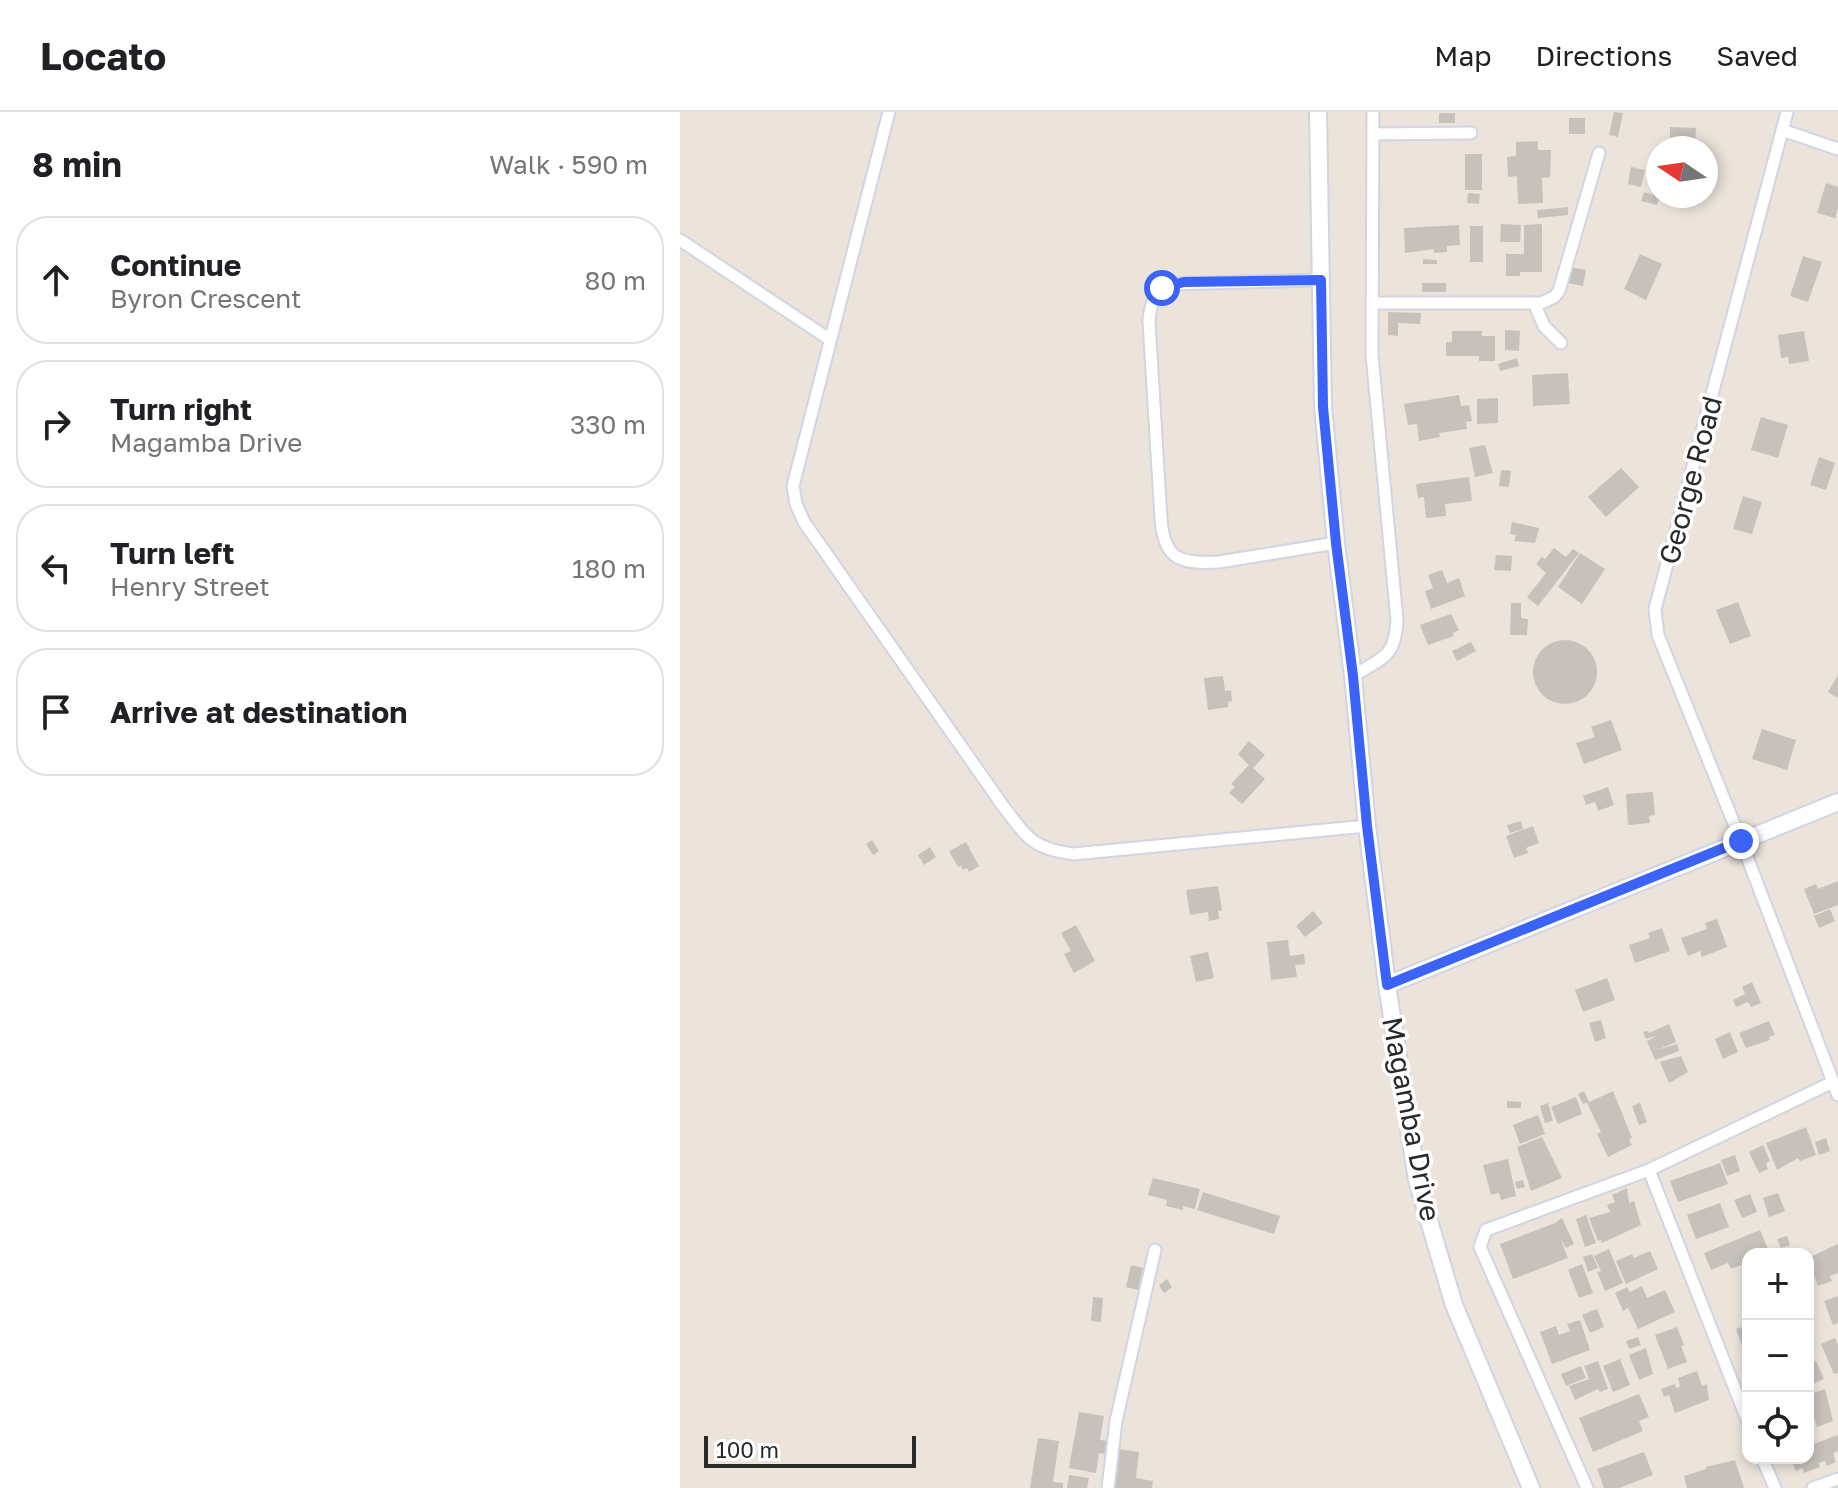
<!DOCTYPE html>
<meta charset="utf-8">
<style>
:root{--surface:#fff;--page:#f6f6f6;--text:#202124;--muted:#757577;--line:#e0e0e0}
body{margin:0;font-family:"Golos Text",sans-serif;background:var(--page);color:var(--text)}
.controls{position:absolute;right:24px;bottom:24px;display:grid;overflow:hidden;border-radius:16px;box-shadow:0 4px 12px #0003}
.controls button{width:72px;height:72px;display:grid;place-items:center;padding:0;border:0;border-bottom:2px solid var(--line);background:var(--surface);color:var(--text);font:40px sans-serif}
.compass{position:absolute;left:966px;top:24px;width:72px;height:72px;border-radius:50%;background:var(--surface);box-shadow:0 4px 12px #0003;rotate:283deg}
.scale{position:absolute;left:24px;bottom:20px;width:212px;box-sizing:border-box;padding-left:8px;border:4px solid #292929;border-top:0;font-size:22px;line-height:28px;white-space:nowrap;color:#292929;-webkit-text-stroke:6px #fff;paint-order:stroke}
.stop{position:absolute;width:24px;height:24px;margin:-18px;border:6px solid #3c63f8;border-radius:50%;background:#fff}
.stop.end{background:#3c63f8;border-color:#fff;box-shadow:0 2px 8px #0008}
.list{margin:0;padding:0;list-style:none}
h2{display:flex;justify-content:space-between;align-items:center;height:104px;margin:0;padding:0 32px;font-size:34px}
h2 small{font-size:26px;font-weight:400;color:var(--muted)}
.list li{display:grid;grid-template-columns:52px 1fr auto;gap:24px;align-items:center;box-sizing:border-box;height:128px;margin:0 16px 16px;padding:0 16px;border:2px solid var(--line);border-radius:32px}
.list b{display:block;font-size:30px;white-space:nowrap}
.list p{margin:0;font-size:26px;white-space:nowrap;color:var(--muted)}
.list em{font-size:26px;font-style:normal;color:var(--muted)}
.icon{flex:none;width:44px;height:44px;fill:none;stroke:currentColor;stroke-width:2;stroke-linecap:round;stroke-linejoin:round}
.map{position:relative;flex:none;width:1158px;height:1376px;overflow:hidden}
header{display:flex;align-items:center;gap:48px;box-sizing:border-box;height:112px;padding:0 40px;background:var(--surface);border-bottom:2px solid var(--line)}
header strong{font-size:38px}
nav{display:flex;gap:44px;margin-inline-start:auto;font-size:28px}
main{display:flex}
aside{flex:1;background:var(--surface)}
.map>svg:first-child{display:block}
</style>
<header>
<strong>Locato</strong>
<nav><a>Map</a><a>Directions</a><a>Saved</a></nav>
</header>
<main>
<aside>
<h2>8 min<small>Walk · 590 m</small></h2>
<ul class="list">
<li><svg class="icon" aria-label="ahead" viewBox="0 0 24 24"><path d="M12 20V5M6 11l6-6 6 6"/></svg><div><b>Continue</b><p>Byron Crescent</p></div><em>80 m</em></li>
<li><svg class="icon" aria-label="right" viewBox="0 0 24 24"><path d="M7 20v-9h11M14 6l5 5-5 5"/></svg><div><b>Turn right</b><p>Magamba Drive</p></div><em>330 m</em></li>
<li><svg class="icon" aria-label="left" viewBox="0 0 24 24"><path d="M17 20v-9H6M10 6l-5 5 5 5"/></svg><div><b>Turn left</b><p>Henry Street</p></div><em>180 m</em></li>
<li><svg class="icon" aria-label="arrive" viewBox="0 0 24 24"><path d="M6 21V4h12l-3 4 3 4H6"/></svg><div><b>Arrive at destination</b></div></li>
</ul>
</aside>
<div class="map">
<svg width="1158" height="1376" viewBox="0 0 1158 1376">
<rect width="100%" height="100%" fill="#ece4db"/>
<g fill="#c7c1bb">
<polygon points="934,0 943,1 938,25 929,23"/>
<rect x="759" y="1" width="16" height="10"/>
<rect x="889" y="6" width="16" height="16"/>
<polygon points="990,15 1016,16 1015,36 990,36"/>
<polygon points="858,29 858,38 871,38 870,65 862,66 863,91 838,92 837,64 828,65 827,45 836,44 836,30"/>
<rect x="785" y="42" width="17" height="36"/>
<polygon points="951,55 965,58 961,75 948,72"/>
<polygon points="1146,71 1158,75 1158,96 1155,106 1137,101"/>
<polygon points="964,80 980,85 977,93 961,89"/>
<polygon points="788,81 800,82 799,92 787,91"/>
<polygon points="888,95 888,103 858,106 857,98"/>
<polygon points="821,112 841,113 840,130 820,130"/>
<polygon points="862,112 862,160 840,160 840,164 826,164 826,142 844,142 844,113"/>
<polygon points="779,113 780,133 767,134 767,140 754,141 754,137 725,141 724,116"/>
<rect x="790" y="114" width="13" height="36"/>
<polygon points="960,142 982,152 966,188 944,177"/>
<polygon points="1123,144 1142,150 1128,190 1110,184"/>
<polygon points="743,147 757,148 757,152 743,152"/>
<polygon points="891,155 906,158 903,174 887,171"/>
<rect x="742" y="171" width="24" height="9"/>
<polygon points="708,200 741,201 740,212 718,211 718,224 708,223"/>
<polygon points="825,218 840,219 839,239 825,238"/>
<polygon points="772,219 802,219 802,224 815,224 815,249 799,249 799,244 766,244 766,230 772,230"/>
<polygon points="1124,219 1129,249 1109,252 1108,245 1101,246 1098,223"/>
<polygon points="837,246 839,254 820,259 818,252"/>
<polygon points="888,261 890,292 853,294 852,263"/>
<polygon points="779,283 781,294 789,293 792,309 786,310 787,317 759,321 760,325 739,329 737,312 728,313 724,292"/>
<polygon points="818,286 818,311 797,312 797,287"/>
<polygon points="1081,305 1108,313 1098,346 1071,338"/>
<polygon points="805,333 813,361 795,365 789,336"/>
<polygon points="1139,345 1155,351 1146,378 1130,373"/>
<polygon points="941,356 959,375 926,405 908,385"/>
<polygon points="821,358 831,359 829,375 819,374"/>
<polygon points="789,365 792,389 765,392 766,404 746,406 744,385 738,386 736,372"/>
<polygon points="1063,384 1082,390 1072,422 1053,417"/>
<polygon points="832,410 859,416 855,431 834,429 836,423 830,422"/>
<polygon points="874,436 886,445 893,437 899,441 858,494 847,485 866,461 856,452 862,445 865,447"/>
<polygon points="900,441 925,457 902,492 878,475"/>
<polygon points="816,443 832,444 831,459 814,458"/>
<polygon points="762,458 767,471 779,466 785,484 751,497 745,479 753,476 748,463"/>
<polygon points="1058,490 1071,524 1050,532 1036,498"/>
<polygon points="831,491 841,491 841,506 848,507 847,523 830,523"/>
<polygon points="771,502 779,518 773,521 774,524 748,533 740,513"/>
<circle cx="885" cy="560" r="32"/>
<polygon points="791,530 796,539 777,549 772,539"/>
<polygon points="1158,563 1158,586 1148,580"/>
<polygon points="543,564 545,579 551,578 552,589 548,590 548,595 528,598 524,566"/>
<polygon points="931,608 942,638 904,652 896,631 915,625 911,615"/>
<polygon points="1082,617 1116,628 1107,658 1072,647"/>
<polygon points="569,629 585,643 573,656 585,667 562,692 549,681 555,675 551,672 569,653 558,642"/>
<polygon points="928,675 934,693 918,699 915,690 906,693 903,684"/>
<polygon points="973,680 975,703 969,704 970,711 948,713 946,682"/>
<polygon points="841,709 843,717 830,721 827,713"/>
<polygon points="853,714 859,731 846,736 848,741 834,746 826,724"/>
<polygon points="192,728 199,739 193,743 186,732"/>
<polygon points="286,730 299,754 289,760 287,756 283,758 281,754 278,755 269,739"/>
<polygon points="250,735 256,745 244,753 238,743"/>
<polygon points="1158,769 1158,793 1134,802 1124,777 1136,772 1138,777"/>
<polygon points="538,774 542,798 538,799 539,807 529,809 528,800 510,803 506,778"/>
<polygon points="1150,797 1155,809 1139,816 1134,804"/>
<polygon points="633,799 643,811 625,825 616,814"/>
<polygon points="1037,807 1047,835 1022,845 1020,839 1008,844 1001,826 1027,817 1025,811"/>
<polygon points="396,813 415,849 394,861 384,842 391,839 381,821"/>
<polygon points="982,816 990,839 955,851 949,833 970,826 968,821"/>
<polygon points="608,828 610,844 624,842 625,852 615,853 617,865 591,868 587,830"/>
<polygon points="528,840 534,866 516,870 510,844"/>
<polygon points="927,866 935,888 903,900 895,878"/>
<polygon points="1072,870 1081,891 1071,895 1068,890 1056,895 1053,888 1065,882 1062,875"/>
<polygon points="921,908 926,926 915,930 909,911"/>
<polygon points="1089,909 1095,923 1089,925 1090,928 1066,936 1059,921"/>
<polygon points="989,912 996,930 977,938 997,932 999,939 975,948 967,929 978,923 966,927 963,920 968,919 969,921"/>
<polygon points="1050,920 1058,940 1043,947 1035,927"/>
<polygon points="1001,944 1008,960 989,971 980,950"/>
<polygon points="904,979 909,990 903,992 898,982"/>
<polygon points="933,979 952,1026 949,1027 952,1033 928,1045 917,1022 921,1020 907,991"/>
<polygon points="896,985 902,1002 878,1012 871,995"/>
<polygon points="827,989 841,990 841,996 827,996"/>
<polygon points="868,991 873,1009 865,1011 860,994"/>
<polygon points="960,991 967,1010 959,1013 952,994"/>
<polygon points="858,1003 865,1022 840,1032 833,1013"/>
<polygon points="1126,1015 1136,1043 1120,1049 1118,1046 1097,1058 1086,1031"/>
<polygon points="862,1025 882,1066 851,1079 837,1035"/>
<polygon points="1146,1026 1150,1039 1139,1043 1135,1030"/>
<polygon points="1083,1033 1090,1049 1086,1051 1088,1057 1079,1061 1069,1040"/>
<polygon points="1055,1043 1060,1059 1047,1064 1041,1048"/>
<polygon points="828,1047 836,1084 821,1088 819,1081 811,1083 803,1053"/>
<polygon points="1040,1051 1048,1072 998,1090 990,1069"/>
<polygon points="473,1066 520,1077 515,1097 503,1094 503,1098 486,1094 487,1088 468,1083"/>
<polygon points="843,1068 845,1075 837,1077 835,1070"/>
<polygon points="947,1076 949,1091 954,1089 961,1113 922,1131 921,1128 918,1129 909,1106 930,1100 927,1093 935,1090 932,1083"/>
<polygon points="523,1080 600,1104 594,1122 517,1098"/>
<polygon points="1098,1081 1105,1099 1089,1105 1083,1086"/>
<polygon points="1070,1082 1077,1100 1062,1106 1054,1088"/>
<polygon points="1040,1091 1049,1115 1016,1127 1007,1103"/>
<polygon points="906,1103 916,1131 905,1135 896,1107"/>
<polygon points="882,1106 894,1132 886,1136 880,1126 888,1146 833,1167 820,1132 875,1111"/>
<polygon points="1080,1118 1090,1142 1068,1142 1068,1146 1063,1148 1064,1152 1051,1157 1048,1151 1031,1158 1024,1141"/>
<polygon points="1107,1124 1110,1133 1101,1136 1097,1127"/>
<polygon points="1158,1132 1158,1161 1150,1164 1152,1169 1138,1174 1128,1146"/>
<polygon points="929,1137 943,1171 925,1179 917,1160 921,1159 914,1144"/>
<polygon points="970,1139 978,1157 946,1172 936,1149 952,1142 954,1146"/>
<polygon points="912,1142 918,1156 908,1160 903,1145"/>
<polygon points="902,1152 913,1181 899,1186 888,1158"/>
<polygon points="451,1153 463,1156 458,1178 446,1175"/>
<polygon points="487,1167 492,1175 484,1181 479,1173"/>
<polygon points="962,1174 967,1186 985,1178 995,1200 958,1217 948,1196 943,1199 935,1181 947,1175 950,1180"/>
<polygon points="1158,1184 1158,1211 1153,1213 1144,1189"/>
<polygon points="413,1185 423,1186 421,1210 411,1209"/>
<polygon points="917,1197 924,1215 910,1221 902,1203"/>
<polygon points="900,1208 910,1238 872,1252 860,1220 876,1214 879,1223 890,1219 887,1212"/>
<polygon points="1068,1213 1068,1251 1056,1217"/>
<polygon points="997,1215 1004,1233 1001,1234 1007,1250 988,1257 975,1223"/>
<polygon points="958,1225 961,1233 949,1237 946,1229"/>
<polygon points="1155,1226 1158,1233 1158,1261 1154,1262 1141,1232"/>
<polygon points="966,1236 973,1262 959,1268 949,1243"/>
<polygon points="940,1247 950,1273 933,1280 923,1254"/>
<polygon points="918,1249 928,1277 920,1280 918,1277 895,1288 889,1274 909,1267 904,1254"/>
<polygon points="1136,1249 1144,1267 1128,1274 1128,1253"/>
<polygon points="901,1254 906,1266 886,1274 881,1262"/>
<polygon points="1017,1259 1022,1274 1027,1272 1029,1288 995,1301 989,1283 984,1285 981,1277 995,1272 996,1276 1000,1274 998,1266"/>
<polygon points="1145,1277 1153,1309 1137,1315 1134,1305 1128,1307 1128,1283"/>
<polygon points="959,1282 969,1305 959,1309 963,1319 913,1340 899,1306"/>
<polygon points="399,1300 424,1304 420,1328 428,1329 426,1342 419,1341 416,1361 389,1356"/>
<polygon points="1158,1323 1158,1339 1153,1341 1156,1350 1147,1354 1145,1349 1139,1351 1140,1355 1124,1361 1122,1356 1116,1359 1112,1350 1128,1346 1128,1334"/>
<polygon points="358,1326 379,1329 373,1370 383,1371 383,1376 350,1376"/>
<polygon points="439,1337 459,1340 456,1366 473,1369 472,1376 434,1376"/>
<polygon points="964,1340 973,1363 939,1376 924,1376 917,1357"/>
<polygon points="1055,1348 1064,1376 1007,1376 1004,1364 1026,1357 1026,1355"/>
<polygon points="389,1363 409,1366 407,1376 387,1376"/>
</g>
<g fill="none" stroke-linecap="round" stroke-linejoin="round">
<defs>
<g id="street">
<path d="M209,0L113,374L116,392L124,410L323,694C348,726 351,736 393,742L687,714"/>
<polyline points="1107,0 975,497 978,523 1061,729 1158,983"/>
<polyline points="1102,18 1158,37"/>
<polyline points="693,22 791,21"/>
<polyline points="0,128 149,227"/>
<path d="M641,168L491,172C475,179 470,192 469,209L481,407C484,448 500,452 539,450L656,431"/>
<polyline points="692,191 861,191 874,185 879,179 919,41"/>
<polyline points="854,191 864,214 881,231"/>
<path d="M673,564C703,545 715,546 717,508L692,243L693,0"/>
<polyline points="969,1058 1068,1310"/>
<polyline points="1082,1346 1095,1376"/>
<polyline points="428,1376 436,1309 475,1138"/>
<polyline points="907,1376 800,1135 806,1118 969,1058 1153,970"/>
<polyline points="1133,1376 1158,1367"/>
</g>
<g id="secondary">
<polyline points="638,0 643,295 656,431 673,564 687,714 707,873 737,1068 774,1193 851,1376"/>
<polyline points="707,873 1158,690"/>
</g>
</defs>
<use href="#street" stroke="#d1d4e2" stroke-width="15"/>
<use href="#secondary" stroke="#d1d4e2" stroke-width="20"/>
<use href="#street" stroke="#fff" stroke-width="11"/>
<use href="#secondary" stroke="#fff" stroke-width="16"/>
</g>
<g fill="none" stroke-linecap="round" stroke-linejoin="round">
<polyline stroke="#3c63f8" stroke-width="10" points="482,176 504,170 641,168 643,295 656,431 673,564 687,714 707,873 1061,729"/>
</g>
<g text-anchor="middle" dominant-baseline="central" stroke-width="7" stroke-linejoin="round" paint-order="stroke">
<g font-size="28" fill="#292929" stroke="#fff">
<text transform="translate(1010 368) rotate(-75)">George Road</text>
<text transform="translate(732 1007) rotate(79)">Magamba Drive</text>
</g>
</g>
</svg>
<div class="controls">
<button>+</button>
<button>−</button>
<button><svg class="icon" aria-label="locate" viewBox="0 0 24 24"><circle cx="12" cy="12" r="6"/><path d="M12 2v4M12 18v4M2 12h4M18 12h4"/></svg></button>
</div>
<svg class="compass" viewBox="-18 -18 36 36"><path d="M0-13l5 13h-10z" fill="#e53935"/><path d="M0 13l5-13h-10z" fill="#757577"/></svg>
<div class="scale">100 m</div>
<div class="stop" style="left:482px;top:176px"></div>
<div class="stop end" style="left:1061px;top:729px"></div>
</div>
</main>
